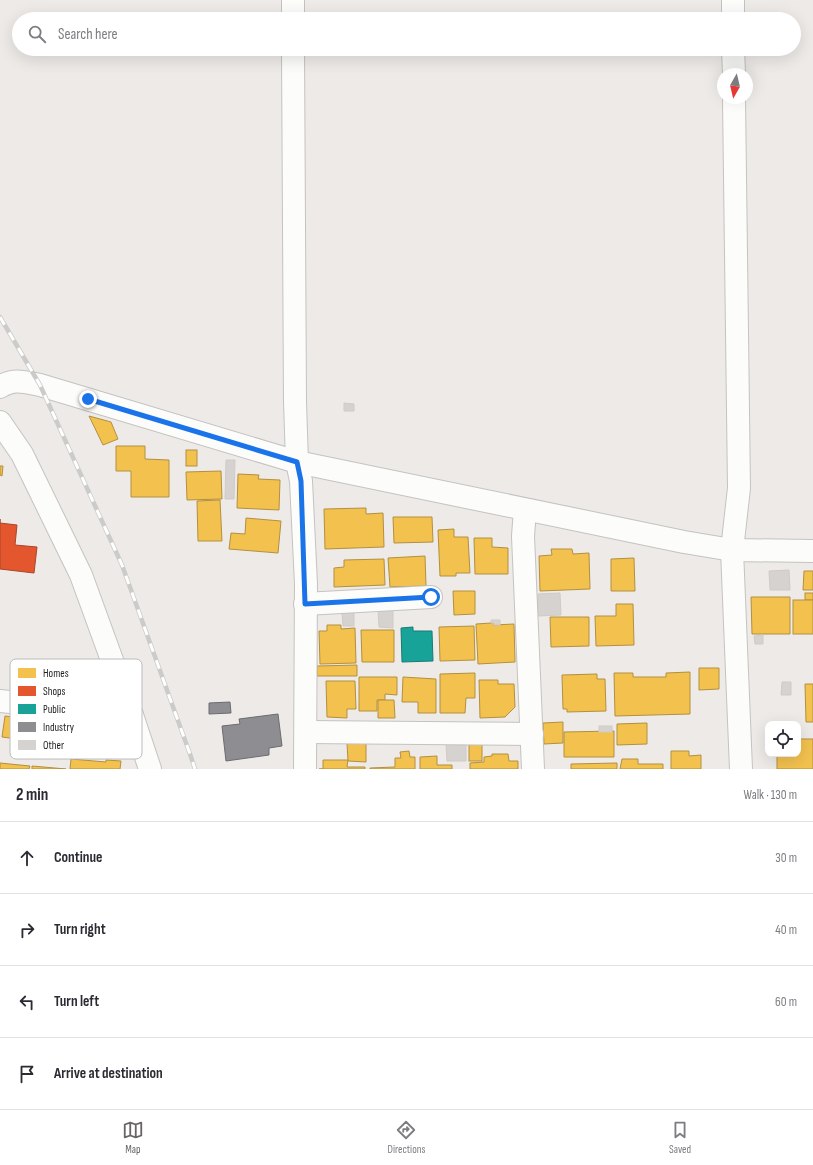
<!DOCTYPE html>
<meta charset="utf-8">
<style>
:root{--surface:#fff;--page:#f2f2f3;--text:#2b2b33;--muted:#7c7c81;--line:#e1e1e2;--accent:#676665}
body{margin:0;font-family:"Sofia Sans Condensed",sans-serif;background:var(--page);color:var(--text)}
.controls{position:absolute;right:12px;bottom:12px;display:grid;overflow:hidden;border-radius:8px;box-shadow:0 4px 16px #0002}
.controls button{width:36px;height:36px;display:grid;place-items:center;padding:0;border:0;border-bottom:1px solid var(--line);background:var(--surface);color:var(--text);font:20px sans-serif}
.compass{position:absolute;left:717px;top:68px;width:36px;height:36px;border-radius:50%;background:var(--surface);box-shadow:0 4px 16px #0002;rotate:188deg}
.stop{position:absolute;width:12px;height:12px;margin:-9px;border:3px solid #1a73e8;border-radius:50%;background:#fff}
.stop.end{background:#1a73e8;border-color:#fff;box-shadow:0 1px 4px #0008}
.list{margin:0;padding:0;list-style:none}
h2{display:flex;justify-content:space-between;align-items:center;height:52px;margin:0;padding:0 16px;font-size:17px}
h2 small{font-size:13px;font-weight:400;color:var(--muted)}
.list li{display:grid;grid-template-columns:26px 1fr auto;gap:12px;align-items:center;box-sizing:border-box;height:72px;padding:0 16px;border-top:1px solid var(--line)}
.list b{display:block;font-size:15px;white-space:nowrap}
.list em{font-size:13px;font-style:normal;color:var(--muted)}
.icon{flex:none;width:22px;height:22px;fill:none;stroke:currentColor;stroke-width:2;stroke-linecap:round;stroke-linejoin:round}
.map{position:relative;flex:none;width:813px;height:769px;overflow:hidden}
.search{position:absolute;background:var(--surface);box-shadow:0 4px 16px #0002;left:12px;right:12px;top:12px;height:44px;display:flex;align-items:center;gap:10px;box-sizing:border-box;padding:0 14px;border-radius:22px;color:var(--muted);font-size:15px}
.sheet{height:340px;background:var(--surface)}
nav{display:flex;justify-content:space-around;align-items:center;box-sizing:border-box;height:56px;border-top:1px solid var(--line);background:var(--surface);font-size:11px;color:var(--muted)}
nav a{display:grid;justify-items:center;gap:2px}
nav .on{color:var(--accent)}
.map>svg:first-child{display:block}
</style>
<div class="map">
<svg width="813" height="769" viewBox="0 0 813 769">
<rect width="100%" height="100%" fill="#edeae7"/>
<g fill="#f2c14e" stroke="#b39040">
<polygon points="89,416 111,422 118,439 103,445"/>
<polygon points="116,446 145,446 145,459 169,460 169,497 131,497 131,471 116,471"/>
<rect x="186" y="450" width="11" height="16"/>
<polygon points="0,466 3,466 2,476 0,475"/>
<polygon points="221,471 222,499 187,500 186,472"/>
<polygon points="238,474 259,475 258,479 280,480 279,510 237,508"/>
<polygon points="220,500 222,541 198,541 197,501"/>
<polygon points="366,508 366,514 383,513 384,547 325,549 324,509"/>
<polygon points="393,517 432,517 433,542 394,543"/>
<polygon points="246,518 281,521 278,553 229,549 231,533 245,534"/>
<polygon points="454,529 454,537 468,537 470,573 456,573 456,576 440,576 438,530"/>
<polygon points="474,538 492,538 492,547 508,548 508,574 475,574"/>
<polygon points="551,549 572,549 573,554 589,553 590,589 540,591 539,556 552,555"/>
<polygon points="425,556 426,586 390,587 388,558"/>
<polygon points="634,558 635,591 611,591 611,559"/>
<polygon points="384,559 385,585 334,587 334,568 344,567 344,560"/>
<polygon points="804,571 813,571 813,590 803,590"/>
<polygon points="453,591 475,591 475,614 454,615"/>
<rect x="805" y="593" width="8" height="7"/>
<polygon points="751,597 790,597 790,634 752,634"/>
<rect x="793" y="600" width="20" height="34"/>
<polygon points="616,604 633,604 634,645 596,646 595,616 616,616"/>
<polygon points="550,617 589,617 589,646 551,647"/>
<polygon points="491,623 494,623 494,625 514,624 515,662 478,664 476,624"/>
<polygon points="327,625 341,625 341,629 355,628 356,663 320,664 319,631 327,631"/>
<polygon points="474,626 475,660 440,661 439,627"/>
<polygon points="361,630 394,630 394,662 362,662"/>
<polygon points="357,665 357,676 317,676 317,666"/>
<polygon points="699,668 719,668 719,689 699,690"/>
<polygon points="690,672 690,714 615,716 614,673 633,673 633,677 666,677 666,673"/>
<polygon points="475,673 475,698 466,698 465,713 440,713 440,674"/>
<polygon points="597,674 597,679 605,679 606,711 567,712 567,709 563,709 562,675"/>
<polygon points="359,677 397,677 397,695 385,694 385,700 377,700 377,711 359,711"/>
<polygon points="403,677 436,679 436,713 418,713 418,702 402,702"/>
<polygon points="479,680 498,680 498,684 514,684 515,707 505,717 480,718"/>
<polygon points="326,681 355,681 356,709 347,709 347,718 327,717"/>
<polygon points="805,684 813,684 813,722 806,722"/>
<polygon points="378,700 394,700 395,718 378,718"/>
<polygon points="5,716 35,720 32,741 2,737"/>
<polygon points="563,722 563,743 544,744 543,723"/>
<polygon points="647,723 647,744 617,745 617,724"/>
<polygon points="614,731 614,757 564,757 564,732"/>
<polygon points="798,739 813,739 813,769 777,769 777,755 798,754"/>
<polygon points="347,743 366,743 366,762 348,761"/>
<rect x="469" y="743" width="13" height="18"/>
<polygon points="409,751 410,757 415,757 415,769 370,769 370,768 395,767 395,758 401,758 400,752"/>
<polygon points="671,751 689,751 689,756 701,755 701,769 671,769"/>
<polygon points="492,754 508,754 509,761 518,761 518,769 470,769 470,763 484,762 484,757 492,756"/>
<polygon points="437,756 437,765 452,765 452,769 420,769 420,757"/>
<polygon points="71,759 106,762 106,760 121,761 120,769 70,769"/>
<polygon points="622,759 638,759 638,764 663,764 663,769 620,769"/>
<polygon points="323,760 348,760 347,767 365,767 365,769 319,769 323,769"/>
<polygon points="0,763 30,766 29,769 0,769"/>
<polygon points="617,763 617,769 571,769 571,764"/>
<polygon points="32,766 66,769 32,769"/>
</g>
<polygon fill="#e4572e" stroke="#a9462a" points="0,519 0,523 17,525 15,545 37,547 34,573 0,569"/>
<polygon fill="#17a398" stroke="#197b74" points="413,627 413,631 432,631 433,661 402,662 401,628"/>
<g fill="#8d8d92" stroke="#6c6c70">
<polygon points="230,702 231,713 209,714 209,703"/>
<polygon points="278,714 282,746 269,748 269,755 226,761 222,726 240,724 239,719"/>
</g>
<g fill="#d6d2cf" stroke="#d0cbc8">
<polygon points="344,403 354,404 354,411 344,411"/>
<polygon points="226,460 235,460 234,499 225,499"/>
<polygon points="789,570 790,590 770,590 769,571"/>
<polygon points="560,593 561,615 538,616 538,594"/>
<polygon points="393,609 393,628 379,627 378,610"/>
<polygon points="354,612 354,626 343,626 342,613"/>
<polygon points="491,620 500,620 500,625 494,625 494,623 491,623"/>
<polygon points="763,635 763,644 755,644 754,636"/>
<polygon points="782,682 791,682 791,695 781,695"/>
<rect x="599" y="726" width="13" height="6"/>
<polygon points="446,744 466,744 466,761 447,761"/>
</g>
<g fill="none" stroke-linecap="round" stroke-linejoin="round">
<defs>
<g id="minor">
<polyline points="293,0 293,19"/>
<polyline points="733,0 733,19"/>
<polyline points="293,49 295,402 297,462 301,481 306,584 305,769"/>
<polyline points="733,49 734,74"/>
<polyline points="734,98 739,488 732,550 741,769"/>
<path d="M0,387C13,378 25,382 40,385L297,462L684,542L732,550L813,551"/>
<polyline points="0,422 22,454 81,575 132,715 150,769"/>
<polyline points="525,510 523,536 533,769"/>
<polyline points="305,604 431,597"/>
<polyline points="0,701 132,715"/>
<polyline points="306,732 532,734"/>
</g>
</defs>
<use href="#minor" stroke="#c4c3c2" stroke-width="24"/>
<use href="#minor" stroke="#fcfcfb" stroke-width="22"/>
<defs>
<polyline id="rail" points="0,317 40,385 122,565 190,754 195,769"/>
</defs>
<use href="#rail" stroke="#cbcbca" stroke-width="4.5"/>
<use href="#rail" stroke="#fff" stroke-width="3" stroke-dasharray="9" stroke-linecap="butt"/>
</g>
<g fill="none" stroke-linecap="round" stroke-linejoin="round">
<polyline stroke="#1a73e8" stroke-width="5" points="88,399 297,462 301,481 305,604 431,597"/>
</g>
<rect x="10" y="659" width="132" height="100" rx="6" fill="#fff" stroke="#bcbcbc" stroke-width="1"/>
<rect x="18" y="668" width="18" height="10" fill="#f2c14e"/>
<rect x="18" y="686" width="18" height="10" fill="#e4572e"/>
<rect x="18" y="704" width="18" height="10" fill="#17a398"/>
<rect x="18" y="722" width="18" height="10" fill="#8d8d92"/>
<rect x="18" y="740" width="18" height="10" fill="#d6d2cf"/>
<g font-size="11" fill="#1f1f1f">
<text x="43" y="677">Homes</text>
<text x="43" y="695">Shops</text>
<text x="43" y="713">Public</text>
<text x="43" y="731">Industry</text>
<text x="43" y="749">Other</text>
</g>
</svg>
<div class="controls">
<button><svg class="icon" aria-label="locate" viewBox="0 0 24 24"><circle cx="12" cy="12" r="6"/><path d="M12 2v4M12 18v4M2 12h4M18 12h4"/></svg></button>
</div>
<svg class="compass" viewBox="-18 -18 36 36"><path d="M0-13l5 13h-10z" fill="#e53935"/><path d="M0 13l5-13h-10z" fill="#7c7c81"/></svg>
<div class="stop" style="left:431px;top:597px"></div>
<div class="stop end" style="left:88px;top:399px"></div>
<div class="search"><svg class="icon" aria-label="search" viewBox="0 0 24 24"><circle cx="10" cy="10" r="6"/><path d="M15 15l6 6"/></svg>Search here</div>
</div>
<section class="sheet">
<h2>2 min<small>Walk · 130 m</small></h2>
<ul class="list">
<li><svg class="icon" aria-label="ahead" viewBox="0 0 24 24"><path d="M12 20V5M6 11l6-6 6 6"/></svg><div><b>Continue</b></div><em>30 m</em></li>
<li><svg class="icon" aria-label="right" viewBox="0 0 24 24"><path d="M7 20v-9h11M14 6l5 5-5 5"/></svg><div><b>Turn right</b></div><em>40 m</em></li>
<li><svg class="icon" aria-label="left" viewBox="0 0 24 24"><path d="M17 20v-9H6M10 6l-5 5 5 5"/></svg><div><b>Turn left</b></div><em>60 m</em></li>
<li><svg class="icon" aria-label="arrive" viewBox="0 0 24 24"><path d="M6 21V4h12l-3 4 3 4H6"/></svg><div><b>Arrive at destination</b></div></li>
</ul>
</section>
<nav>
<a class="on"><svg class="icon" aria-label="map" viewBox="0 0 24 24"><path d="M3 6l6-2 6 2 6-2v14l-6 2-6-2-6 2zM9 4v14M15 6v14"/></svg>Map</a>
<a><svg class="icon" aria-label="directions" viewBox="0 0 24 24"><path d="M12 3l9 9-9 9-9-9zM9 14v-3h6M13 9l2 2-2 2"/></svg>Directions</a>
<a><svg class="icon" aria-label="saved" viewBox="0 0 24 24"><path d="M7 4h10v16l-5-4-5 4z"/></svg>Saved</a>
</nav>
